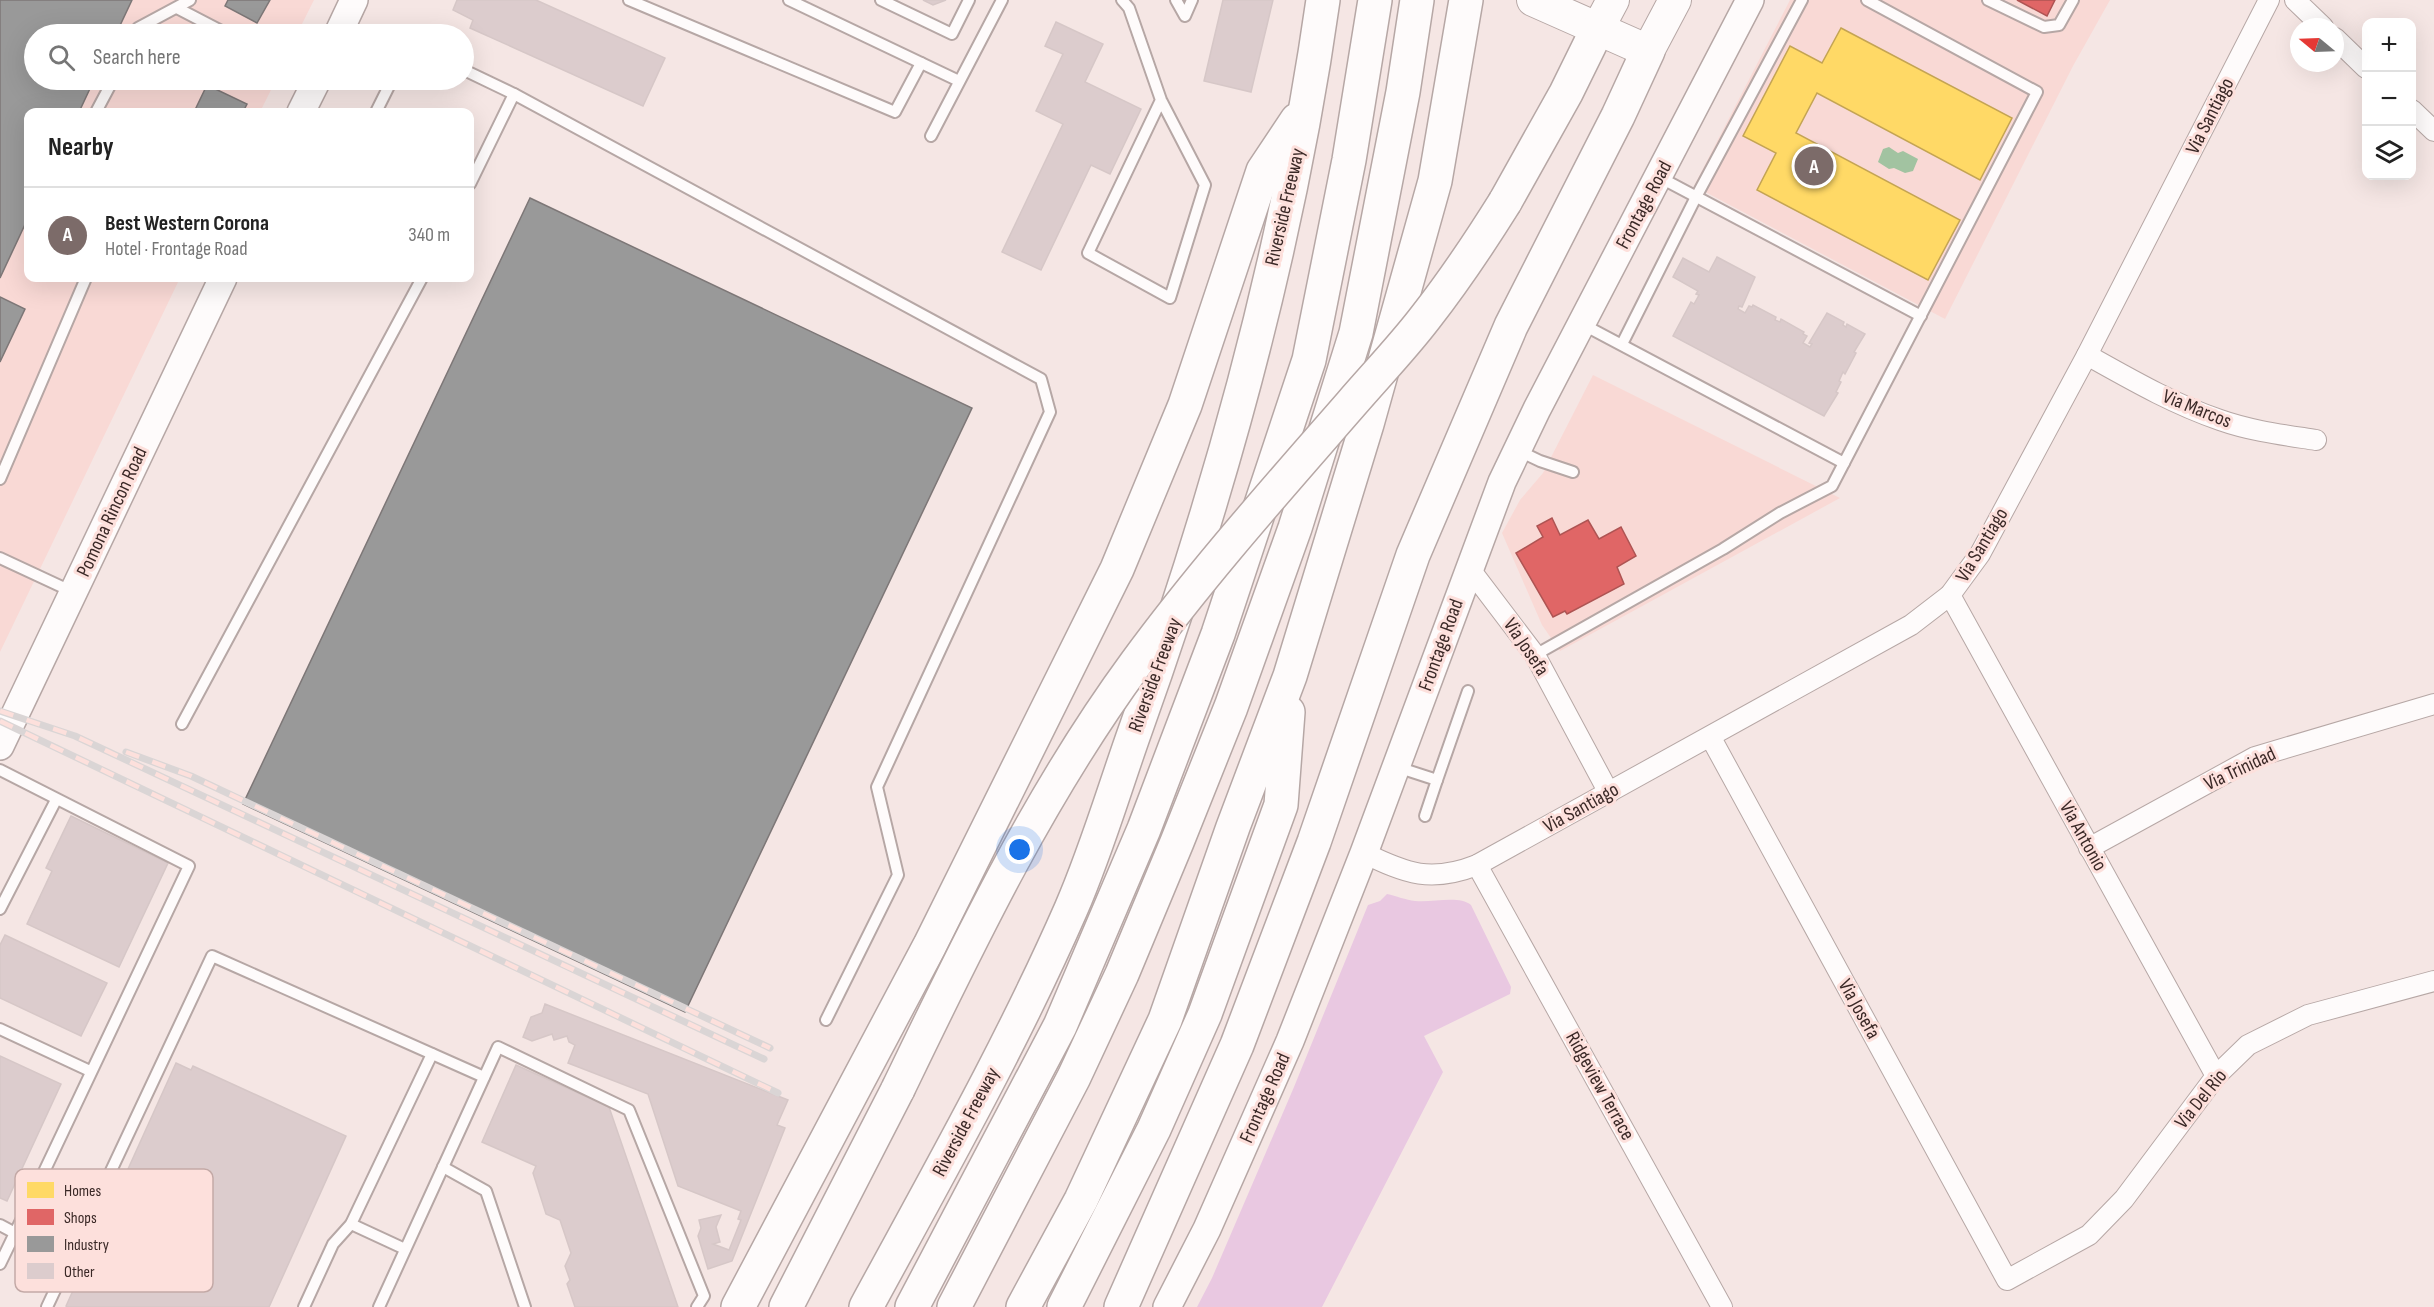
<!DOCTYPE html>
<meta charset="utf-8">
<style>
:root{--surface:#fff;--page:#f2f2f2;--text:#222;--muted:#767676;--line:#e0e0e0;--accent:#7c6b69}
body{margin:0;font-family:"Sofia Sans Condensed",sans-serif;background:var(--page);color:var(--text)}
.controls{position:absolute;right:18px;top:18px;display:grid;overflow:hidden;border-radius:12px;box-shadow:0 6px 24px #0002}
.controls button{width:54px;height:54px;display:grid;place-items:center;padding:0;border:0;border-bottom:2px solid var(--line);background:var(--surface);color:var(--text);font:30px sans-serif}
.compass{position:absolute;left:2290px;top:18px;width:54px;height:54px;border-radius:50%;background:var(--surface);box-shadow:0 6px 24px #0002;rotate:289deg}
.you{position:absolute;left:1020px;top:850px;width:21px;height:21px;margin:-15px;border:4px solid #fff;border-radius:50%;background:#1a73e8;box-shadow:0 0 0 9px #1a73e833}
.badge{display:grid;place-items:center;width:39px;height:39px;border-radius:50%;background:var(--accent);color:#fff;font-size:20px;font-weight:700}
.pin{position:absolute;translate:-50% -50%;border:3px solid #fff;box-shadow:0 2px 6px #0006}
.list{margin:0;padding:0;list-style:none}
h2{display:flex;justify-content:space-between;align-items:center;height:78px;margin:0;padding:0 24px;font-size:26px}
h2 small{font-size:20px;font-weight:400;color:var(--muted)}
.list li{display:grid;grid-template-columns:39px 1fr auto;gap:18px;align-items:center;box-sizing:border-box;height:96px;padding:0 24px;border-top:2px solid var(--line)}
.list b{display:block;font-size:22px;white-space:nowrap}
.list p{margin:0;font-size:20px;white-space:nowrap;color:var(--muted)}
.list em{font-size:20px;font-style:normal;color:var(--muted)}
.icon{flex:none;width:33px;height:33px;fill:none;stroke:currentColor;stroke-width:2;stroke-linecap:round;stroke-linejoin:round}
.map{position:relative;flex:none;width:2434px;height:1307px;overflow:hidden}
.search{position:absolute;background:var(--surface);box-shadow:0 6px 24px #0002;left:24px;top:24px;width:450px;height:66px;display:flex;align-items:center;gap:15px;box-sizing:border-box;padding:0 21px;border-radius:33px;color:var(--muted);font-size:22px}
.panel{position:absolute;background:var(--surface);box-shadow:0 6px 24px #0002;left:24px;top:108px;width:450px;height:174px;border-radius:12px}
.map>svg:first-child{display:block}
</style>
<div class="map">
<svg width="2434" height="1307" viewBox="0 0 2434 1307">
<rect width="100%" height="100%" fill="#f5e6e4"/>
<g fill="#f9d9d5">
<polygon points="0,0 314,0 297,34 34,34 34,80 276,80 260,112 28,112 28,278 180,278 0,652"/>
<polygon points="1790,0 2110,0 2073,66 1945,319 1694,186"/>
<polygon points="1593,375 1840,498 1560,651 1542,625 1502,533 1520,500 1543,473"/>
</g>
<path fill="#e9c8e1" d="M1387,894C1396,896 1406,900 1415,901C1432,903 1459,895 1471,905L1511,987L1510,994L1424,1036L1443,1072L1322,1307H1197L1212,1278L1294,1087L1368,905L1380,901Z"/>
<polygon fill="#a2c3a1" points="1889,147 1898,153 1903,151 1918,159 1913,171 1905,173 1894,168 1889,169 1878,162 1883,149"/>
<polygon fill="#ffd966" stroke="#c4a453" stroke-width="1.5" points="1841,28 2012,118 1980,180 1817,93 1796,133 1960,220 1928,280 1757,190 1776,153 1743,136 1790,46 1822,63"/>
<g fill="#e06666" stroke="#ae5453" stroke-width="1.5">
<polygon points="2017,0 2055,0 2047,16"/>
<polygon points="1552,518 1560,535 1588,520 1599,539 1621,527 1636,556 1617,567 1624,584 1567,614 1565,611 1553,617 1516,553 1543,537 1537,526"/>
</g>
<g fill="#999" stroke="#7d7777" stroke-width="1.5">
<polygon points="0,0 132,0 116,34 34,34 34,80 94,80 79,112 28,112 28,218 0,278"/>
<polygon points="228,0 270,0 257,23 225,6"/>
<polygon points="207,85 247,104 243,112 194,112"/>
<polygon points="530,198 972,408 685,1012 243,804"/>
<polygon points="0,297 25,309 0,362"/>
</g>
<g fill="#dccccd" stroke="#d6c7c7" stroke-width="1.5">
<polygon points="457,0 536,0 665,58 643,106 470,28 473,20 453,10"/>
<polygon points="923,0 946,0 933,5"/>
<polygon points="1223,0 1273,0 1251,92 1204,81"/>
<polygon points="1056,22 1103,44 1085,82 1141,109 1110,174 1091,165 1041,270 1002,252 1063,124 1036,111 1063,54 1045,46"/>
<polygon points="1717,257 1755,277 1742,307 1739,306 1738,309 1745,313 1749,306 1752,307 1753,305 1776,317 1775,320 1780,322 1781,319 1804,332 1803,334 1807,336 1803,343 1810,347 1812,344 1809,343 1827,313 1844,322 1843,325 1846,327 1847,324 1865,334 1854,352 1856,353 1845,374 1843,372 1839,381 1841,382 1836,392 1838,393 1824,416 1673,336 1691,302 1694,304 1699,295 1696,294 1698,291 1673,277 1683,258 1709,272"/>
<polygon points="71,816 168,863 119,967 27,924 52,871 46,868"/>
<polygon points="5,935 107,983 81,1036 0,998 0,945"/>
<polygon points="545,1004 788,1100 777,1125 785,1128 732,1261 708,1269 698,1236 701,1228 699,1220 721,1215 716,1227 720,1242 713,1244 729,1250 741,1220 738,1219 741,1211 678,1186 648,1094 568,1063 575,1045 569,1042 567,1036 554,1040 552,1034 532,1041 523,1037 531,1017 542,1013"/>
<polygon points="0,1056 61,1084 7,1201 0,1198"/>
<polygon points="176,1063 191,1070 193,1066 346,1136 269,1307 67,1307 66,1306"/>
<polygon points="516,1065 609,1107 678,1307 575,1307 567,1284 570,1280 565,1266 571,1253 560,1220 546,1214 533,1173 536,1166 482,1142"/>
</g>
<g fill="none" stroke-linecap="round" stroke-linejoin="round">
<defs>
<g id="service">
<polyline points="629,0 895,112 921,63"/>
<polyline points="789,0 959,81"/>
<polyline points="881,0 952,34 969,0"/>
<polyline points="1122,0 1129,8 1161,100 1205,185 1170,298 1088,253 1161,100"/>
<polyline points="1176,0 1185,16 1192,0"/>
<polyline points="1988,0 2044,27 2059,25 2073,0"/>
<polyline points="177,8 227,34"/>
<polyline points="135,34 138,28 190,0"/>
<polyline points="464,70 514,94"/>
<polyline points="96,112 113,80"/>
<polyline points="376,112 392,80"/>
<polyline points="931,136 1002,0"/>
<polyline points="1659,177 1921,316"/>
<polyline points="470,184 514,94 1041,379 1050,412 877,787 898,875 826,1020"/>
<polyline points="1582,324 1844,463"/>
<polyline points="1622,344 1696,197 1802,0"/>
<polyline points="1517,450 1540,461 1573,472"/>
<polyline points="0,479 86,278"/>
<polyline points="0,558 73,592"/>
<polyline points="1535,655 1723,549 1780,513 1832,486 2037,92 1867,0"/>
<polyline points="182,724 422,278"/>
<polyline points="1397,767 1437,780 1468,691"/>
<polyline points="0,770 189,866 15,1233"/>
<polyline points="1425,816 1437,780"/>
<polyline points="0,909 56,800"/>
<polyline points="0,1029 90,1071"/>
<polyline points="443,1167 486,1191 525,1307"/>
<polyline points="351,1224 405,1249"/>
<polyline points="0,1225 15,1233 0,1264"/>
<polyline points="47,1307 212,956 484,1077"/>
<polyline points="304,1307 333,1244 351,1224 432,1054"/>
<polyline points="379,1307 498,1047 629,1110 704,1296 697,1307"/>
</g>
<g id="minor">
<polyline points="2295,0 2323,27"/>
<polyline points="2335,38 2366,68"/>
<polyline points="2412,110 2434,131"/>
<path d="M2087,355C2130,379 2173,404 2220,420C2251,431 2284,435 2316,440"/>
<polyline points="1469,568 1535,655 1609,793"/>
<polyline points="1950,595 2216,1076"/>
<polyline points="1711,738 2007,1280 2089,1235 2124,1199 2216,1076 2248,1045 2308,1015 2434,981"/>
<polyline points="2089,848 2255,757 2434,704"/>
<path d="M1364,853C1407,874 1431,883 1477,865L1911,625L1950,595L1980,554L2087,355L2269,0"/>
<polyline points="1477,865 1722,1307"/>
</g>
<g id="secondary">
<polyline points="338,34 354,0"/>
<polyline points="301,112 317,80"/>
<polyline points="0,746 223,278"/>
<polyline points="1167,1307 1207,1229 1290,1041 1364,853 1502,482 1537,409 1750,0"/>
</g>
<g id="primary">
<polyline points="1533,0 1648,51 1675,0"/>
<polyline points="1597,30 1613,0"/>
</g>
<g id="motorway">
<polyline points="1505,202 1566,93 1597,30"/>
<polyline points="738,1307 930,945 1117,569 1185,405 1263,171 1297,120"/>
<polyline points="786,1307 898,1089"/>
<path d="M866,1307C937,1176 1011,1046 1071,909C1096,852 1114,790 1135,731C1220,494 1288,249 1323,0"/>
<polyline points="912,1307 1060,1026 1144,829 1218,634 1309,360 1349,160 1375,0"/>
<polyline points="954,1307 1074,1077 1122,974 1177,842 1231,707 1295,528 1356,333 1403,92 1417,0"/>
<polyline points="1023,1307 1081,1200 1165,1020 1233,827 1290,676 1367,424 1435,181 1466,0"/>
<polyline points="1064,1307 1154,1129 1205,1014 1281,805 1288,712"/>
<polyline points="1121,1307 1237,1045 1314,842 1413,555 1511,326 1618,116 1648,51"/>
</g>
</defs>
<use href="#service" stroke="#b6a7a5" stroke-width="14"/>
<use href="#minor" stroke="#b6a7a5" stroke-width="22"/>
<use href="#secondary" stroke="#b6a7a5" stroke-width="30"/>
<use href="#primary" stroke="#b6a7a5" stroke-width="34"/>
<use href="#motorway" stroke="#b6a7a5" stroke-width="36"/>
<use href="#service" stroke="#fefbfb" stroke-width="10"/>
<use href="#minor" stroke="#fefbfb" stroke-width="20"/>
<use href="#secondary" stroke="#fefbfb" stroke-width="27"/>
<use href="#primary" stroke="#fefbfb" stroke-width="32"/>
<use href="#motorway" stroke="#fefbfb" stroke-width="33"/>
<defs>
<g id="rail">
<polyline points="0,711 75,736 764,1059"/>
<polyline points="0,721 778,1093"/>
<polyline points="126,752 191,776 770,1048"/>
</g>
</defs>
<use href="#rail" stroke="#dad5d5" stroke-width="7"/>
<use href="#rail" stroke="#fde0dc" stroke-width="4.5" stroke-dasharray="14" stroke-linecap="butt"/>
<defs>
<path id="motorway-bridge" d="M898,1089C969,942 1039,795 1136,663C1202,573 1277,489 1351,404C1375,376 1402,348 1425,318C1454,281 1480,242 1505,202"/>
</defs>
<use href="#motorway-bridge" stroke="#b6a7a5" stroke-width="36" stroke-linecap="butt"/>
<use href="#motorway-bridge" stroke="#fefbfb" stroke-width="33"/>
</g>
<g text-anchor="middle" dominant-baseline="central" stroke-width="6" stroke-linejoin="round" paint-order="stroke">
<g font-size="20" fill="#3b2927" stroke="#fde0dc">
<text transform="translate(2210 116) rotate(-63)">Via Santiago</text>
<text transform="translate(1644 205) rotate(-62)">Frontage Road</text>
<text transform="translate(1285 207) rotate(-77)">Riverside Freeway</text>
<text transform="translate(2197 409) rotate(22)">Via Marcos</text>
<text transform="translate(112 512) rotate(-65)">Pomona Rincon Road</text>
<text transform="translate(1982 545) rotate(-59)">Via Santiago</text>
<text transform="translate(1441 645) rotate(-70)">Frontage Road</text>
<text transform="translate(1526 647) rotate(56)">Via Josefa</text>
<text transform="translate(1155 675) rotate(-70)">Riverside Freeway</text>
<text transform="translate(2240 769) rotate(-25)">Via Trinidad</text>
<text transform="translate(1581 808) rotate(-29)">Via Santiago</text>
<text transform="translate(2083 836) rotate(61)">Via Antonio</text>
<text transform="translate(1859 1009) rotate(61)">Via Josefa</text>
<text transform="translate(1600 1086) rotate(61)">Ridgeview Terrace</text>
<text transform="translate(1265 1098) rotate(-66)">Frontage Road</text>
<text transform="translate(2201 1099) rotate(-51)">Via Del Rio</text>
<text transform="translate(966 1122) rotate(-62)">Riverside Freeway</text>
</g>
</g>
<rect x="15" y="1169" width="198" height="123" rx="9" fill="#fde0dc" stroke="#c3a9a6" stroke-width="1.5"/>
<rect x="27" y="1182" width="27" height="16" fill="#ffd966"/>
<rect x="27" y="1209" width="27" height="16" fill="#e06666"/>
<rect x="27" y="1236" width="27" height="16" fill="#999"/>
<rect x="27" y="1263" width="27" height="16" fill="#dccccd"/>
<g font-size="16" fill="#3b2927">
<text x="64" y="1196">Homes</text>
<text x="64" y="1223">Shops</text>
<text x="64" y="1250">Industry</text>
<text x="64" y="1277">Other</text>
</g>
</svg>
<div class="controls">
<button>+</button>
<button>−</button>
<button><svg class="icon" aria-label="layers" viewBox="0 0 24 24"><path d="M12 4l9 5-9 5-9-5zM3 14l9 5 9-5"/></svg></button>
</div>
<svg class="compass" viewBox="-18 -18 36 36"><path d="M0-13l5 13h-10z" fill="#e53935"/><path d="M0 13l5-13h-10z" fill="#767676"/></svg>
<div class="you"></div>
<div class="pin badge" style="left:1814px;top:166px">A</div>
<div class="search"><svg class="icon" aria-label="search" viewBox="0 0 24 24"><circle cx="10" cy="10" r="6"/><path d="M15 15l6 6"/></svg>Search here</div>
<section class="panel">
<h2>Nearby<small></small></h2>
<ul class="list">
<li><span class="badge">A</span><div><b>Best Western Corona</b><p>Hotel · Frontage Road</p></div><em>340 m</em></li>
</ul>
</section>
</div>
